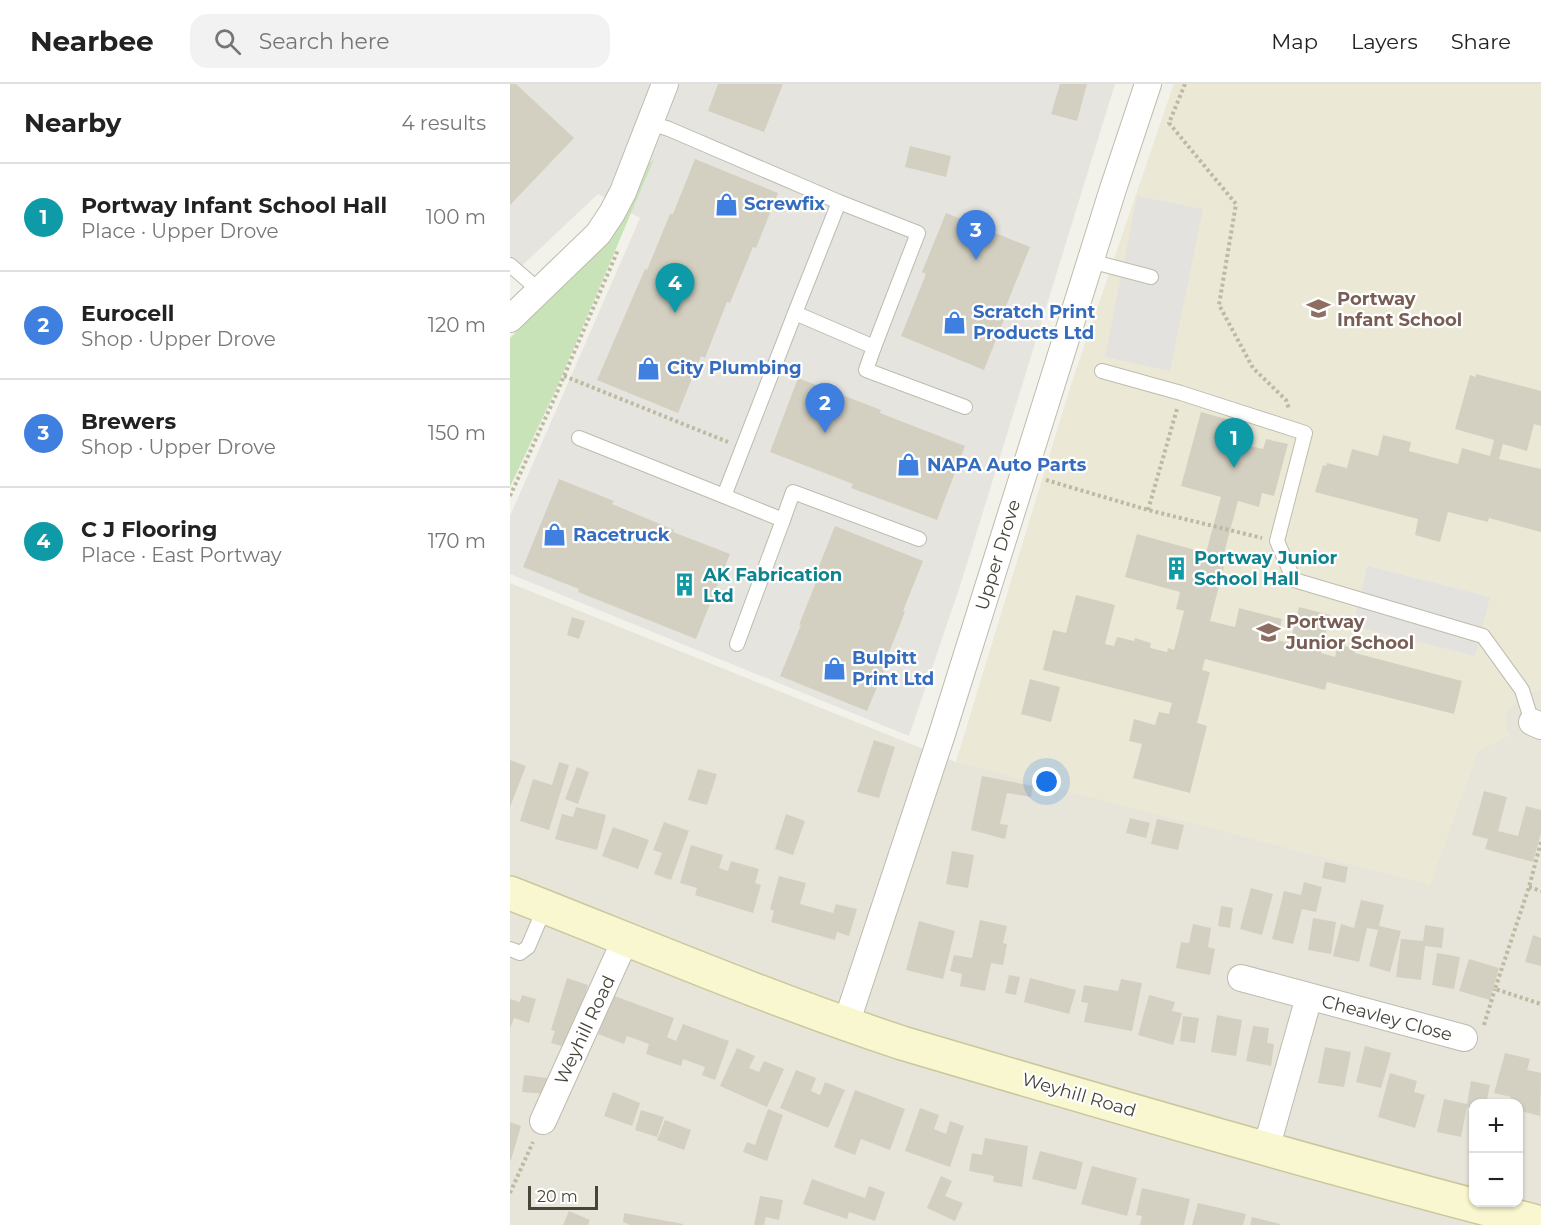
<!DOCTYPE html>
<meta charset="utf-8">
<style>
:root{--surface:#fff;--page:#f2f2f2;--text:#222;--muted:#767676;--line:#e0e0e0;--accent:#1a73e8}
body{margin:0;font-family:Montserrat,sans-serif;background:var(--page);color:var(--text)}
.controls{position:absolute;right:18px;bottom:18px;display:grid;overflow:hidden;border-radius:12px;box-shadow:0 2px 4px #0004}
.controls button{width:54px;height:54px;display:grid;place-items:center;padding:0;border:0;border-bottom:2px solid var(--line);background:var(--surface);color:var(--text);font:30px sans-serif}
.scale{position:absolute;left:18px;bottom:15px;width:70px;box-sizing:border-box;padding-left:6px;border:3px solid #474439;border-top:0;font-size:16px;line-height:21px;white-space:nowrap;color:#474439;-webkit-text-stroke:4px #fff;paint-order:stroke}
.you{position:absolute;left:537px;top:698px;width:21px;height:21px;margin:-15px;border:4px solid #fff;border-radius:50%;background:#1a73e8;box-shadow:0 0 0 9px #1a73e833}
.badge{display:grid;place-items:center;width:39px;height:39px;border-radius:50%;background:var(--accent);color:#fff;font-size:20px;font-weight:700}
.pin{position:absolute;translate:-50% -50px;filter:drop-shadow(0 2px 3px #0008)}
.pin::after{content:'';position:absolute;top:32px;width:21px;height:18px;background:inherit;clip-path:polygon(0 0,100% 0,50% 100%)}
.list{margin:0;padding:0;list-style:none}
h2{display:flex;justify-content:space-between;align-items:center;height:78px;margin:0;padding:0 24px;font-size:26px}
h2 small{font-size:20px;font-weight:400;color:var(--muted)}
.list li{display:grid;grid-template-columns:39px 1fr auto;gap:18px;align-items:center;box-sizing:border-box;height:108px;padding:0 24px;border-top:2px solid var(--line)}
.list b{display:block;font-size:22px;white-space:nowrap}
.list p{margin:0;font-size:20px;white-space:nowrap;color:var(--muted)}
.list em{font-size:20px;font-style:normal;color:var(--muted)}
.icon{flex:none;width:33px;height:33px;fill:none;stroke:currentColor;stroke-width:2;stroke-linecap:round;stroke-linejoin:round}
.map{position:relative;flex:none;width:1031px;height:1141px;overflow:hidden}
header{display:flex;align-items:center;gap:36px;box-sizing:border-box;height:84px;padding:0 30px;background:var(--surface);border-bottom:2px solid var(--line)}
header strong{font-size:28px}
nav{display:flex;gap:33px;margin-inline-start:auto;font-size:21px}
.search{width:420px;height:54px;background:var(--page);display:flex;align-items:center;gap:15px;box-sizing:border-box;padding:0 21px;border-radius:18px;color:var(--muted);font-size:22px}
main{display:flex}
aside{flex:1;background:var(--surface)}
.map>svg:first-child{display:block}
</style>
<header>
<strong>Nearbee</strong>
<div class="search"><svg class="icon" aria-label="search" viewBox="0 0 24 24"><circle cx="10" cy="10" r="6"/><path d="M15 15l6 6"/></svg>Search here</div>
<nav><a>Map</a><a>Layers</a><a>Share</a></nav>
</header>
<main>
<aside>
<h2>Nearby<small>4 results</small></h2>
<ul class="list">
<li><span class="badge" style="background:#0f9aa8">1</span><div><b>Portway Infant School Hall</b><p>Place · Upper Drove</p></div><em>100 m</em></li>
<li><span class="badge" style="background:#3f7fe0">2</span><div><b>Eurocell</b><p>Shop · Upper Drove</p></div><em>120 m</em></li>
<li><span class="badge" style="background:#3f7fe0">3</span><div><b>Brewers</b><p>Shop · Upper Drove</p></div><em>150 m</em></li>
<li><span class="badge" style="background:#0f9aa8">4</span><div><b>C J Flooring</b><p>Place · East Portway</p></div><em>170 m</em></li>
</ul>
</aside>
<div class="map">
<svg width="1031" height="1141" viewBox="0 0 1031 1141">
<rect width="100%" height="100%" fill="#f3f2ea"/>
<path fill="#e7e5d9" fill-rule="evenodd" d="M664,0H1031V1141H0V499L446,678L561,301ZM963,1020H1008V1118H963Z"/>
<polygon fill="#e6e4df" points="0,0 605,0 452,496 399,652 0,490 0,432 130,134 88,110 0,193"/>
<polygon fill="#ebe9d6" points="664,0 1031,0 1031,606 1018,608 1005,618 996,632 996,644 1001,651 968,667 920,801 446,678 561,301"/>
<polygon fill="#c8e3b8" points="144,75 48,301 0,403 0,254 84,170 135,84"/>
<g fill="#e3e2de">
<polygon points="627,112 693,125 660,287 595,273"/>
<polygon points="857,482 980,513 965,572 843,542"/>
</g>
<g fill="#d4d0c1">
<polygon points="0,0 6,0 64,54 0,121"/>
<polygon points="208,0 273,0 254,48 198,27"/>
<polygon points="550,0 577,0 567,37 541,30"/>
<polygon points="400,62 441,72 436,93 395,83"/>
<polygon points="185,75 268,109 246,164 243,163 220,219 217,218 195,274 191,272 168,329 87,296 135,185 137,186 160,130 163,130"/>
<polygon points="436,129 520,163 496,222 499,223 474,286 391,252 416,190 412,188"/>
<polygon points="966,290 1031,307 1031,342 1024,340 1017,367 993,360 989,375 1031,385 1031,448 979,434 978,438 938,428 930,458 905,451 908,435 805,408 813,381 816,382 817,379 837,384 842,365 868,372 873,351 901,358 899,367 948,380 952,364 980,372 984,356 945,345 960,291 966,293"/>
<polygon points="288,294 371,326 370,329 455,362 427,436 341,404 343,400 260,368"/>
<polygon points="691,328 720,336 714,356 753,365 756,355 778,360 764,412 752,409 749,423 728,417 713,473 716,475 700,537 725,543 729,524 772,535 767,556 780,559 789,523 820,531 811,569 825,573 828,560 846,565 845,569 952,597 944,630 817,598 815,606 695,575 692,586 700,588 687,639 697,642 680,709 623,694 632,660 619,657 624,635 645,641 649,628 659,630 662,619 533,586 543,546 556,549 566,511 605,521 595,560 604,562 607,553 624,557 625,554 641,559 640,564 657,568 658,564 664,566 674,527 666,525 670,508 615,493 627,450 696,469 711,413 671,402"/>
<polygon points="49,395 104,417 102,420 164,446 163,448 220,470 186,555 68,508 69,505 13,483"/>
<polygon points="325,442 413,477 393,527 395,528 376,576 378,577 357,627 270,592 291,541 289,541 308,493 305,492"/>
<polygon points="62,533 75,537 69,555 57,551"/>
<polygon points="520,595 550,603 541,638 511,630"/>
<polygon points="364,656 385,663 369,714 347,708"/>
<polygon points="0,676 16,682 0,723"/>
<polygon points="49,678 59,681 39,746 10,737 23,695 42,701"/>
<polygon points="67,683 79,688 68,720 55,715"/>
<polygon points="188,685 207,690 197,721 178,716"/>
<polygon points="472,692 523,702 521,713 497,709 490,740 498,741 495,755 461,746"/>
<polygon points="974,707 997,713 988,747 1008,752 1016,722 1031,726 1031,749 1023,778 975,765 978,755 962,751"/>
<polygon points="66,723 96,731 87,766 45,755 52,730 63,733"/>
<polygon points="276,730 295,737 283,771 265,765"/>
<polygon points="620,734 640,739 636,754 616,749"/>
<polygon points="647,735 674,741 668,766 641,760"/>
<polygon points="154,738 179,747 161,796 144,790 152,769 143,766"/>
<polygon points="103,743 139,756 128,785 92,772"/>
<polygon points="181,761 213,771 209,784 218,787 221,777 249,785 245,799 251,801 243,829 185,811 187,804 170,799"/>
<polygon points="442,767 464,771 458,804 436,800"/>
<polygon points="815,778 838,783 835,799 812,794"/>
<polygon points="269,792 296,799 290,820 323,829 326,820 347,825 339,852 327,848 325,856 261,838 264,827 260,825"/>
<polygon points="794,798 812,803 806,828 792,825 783,860 762,855 774,807 791,811"/>
<polygon points="741,804 763,810 752,851 730,845"/>
<polygon points="851,816 874,821 869,842 891,847 880,888 859,882 868,846 857,844 849,878 823,872 831,840 844,844"/>
<polygon points="711,822 723,824 720,844 708,842"/>
<polygon points="803,834 826,838 821,870 798,866"/>
<polygon points="470,836 497,842 493,859 497,860 493,881 481,879 475,907 450,902 452,890 440,887 444,871 462,874"/>
<polygon points="409,837 445,847 433,895 396,886"/>
<polygon points="683,840 701,844 698,863 705,865 700,891 666,884 671,858 679,859"/>
<polygon points="915,841 934,844 932,864 915,862 911,896 886,893 891,855 913,857"/>
<polygon points="1023,851 1031,854 1031,882 1015,878"/>
<polygon points="927,869 950,873 944,905 922,901"/>
<polygon points="959,875 989,884 980,916 949,907"/>
<polygon points="499,891 510,893 506,911 495,909"/>
<polygon points="57,894 78,901 59,964 41,959 45,947 41,946"/>
<polygon points="520,894 566,906 559,930 514,918"/>
<polygon points="611,895 632,899 622,947 574,938 578,919 571,918 574,901 608,907"/>
<polygon points="12,911 26,915 19,939 4,934 0,945 0,915 10,918"/>
<polygon points="102,911 164,934 157,953 166,957 173,940 219,957 205,996 192,991 195,983 173,975 171,982 136,970 139,960 117,952 114,960 88,950"/>
<polygon points="639,911 665,918 662,927 672,929 663,961 628,951"/>
<polygon points="707,931 732,936 726,972 701,968"/>
<polygon points="673,932 689,934 685,959 670,957"/>
<polygon points="743,942 759,944 757,959 764,960 761,982 736,977"/>
<polygon points="855,962 881,969 871,1004 846,998"/>
<polygon points="815,963 841,968 834,1003 808,999"/>
<polygon points="227,964 245,972 239,984 249,988 254,977 274,985 257,1023 210,1002"/>
<polygon points="995,969 1020,975 1017,986 1031,989 1030,1032 1008,1026 1008,1020 999,1020 1001,1013 984,1009"/>
<polygon points="286,986 306,994 301,1007 310,1011 315,998 335,1006 318,1044 270,1024"/>
<polygon points="880,989 907,997 904,1008 915,1011 905,1044 868,1033"/>
<polygon points="14,991 37,994 36,1010 12,1008"/>
<polygon points="961,997 980,1001 976,1020 963,1020 963,1025 957,1023 951,1053 927,1048 934,1015 957,1020"/>
<polygon points="345,1006 395,1025 380,1066 351,1055 345,1071 324,1063"/>
<polygon points="103,1008 130,1019 122,1042 94,1032"/>
<polygon points="410,1024 429,1031 424,1045 436,1050 440,1037 454,1042 440,1083 395,1067"/>
<polygon points="258,1025 273,1031 257,1077 233,1068 237,1058 245,1061"/>
<polygon points="131,1026 154,1033 147,1053 125,1046"/>
<polygon points="155,1036 181,1046 174,1066 147,1056"/>
<polygon points="0,1038 11,1042 1,1076 0,1076"/>
<polygon points="475,1054 518,1062 512,1103 483,1098 484,1092 459,1087 462,1069 472,1071"/>
<polygon points="530,1067 573,1078 566,1106 522,1095"/>
<polygon points="582,1082 627,1094 617,1132 571,1120"/>
<polygon points="431,1092 442,1097 435,1112 453,1119 445,1137 417,1124"/>
<polygon points="302,1095 355,1114 359,1102 375,1108 365,1137 339,1128 337,1135 293,1120"/>
<polygon points="632,1104 680,1115 674,1141 630,1141 632,1132 626,1131"/>
<polygon points="250,1112 273,1116 269,1136 256,1133 254,1141 244,1141"/>
<polygon points="688,1119 736,1130 733,1141 682,1141"/>
<polygon points="59,1127 80,1136 78,1141 53,1141"/>
<polygon points="114,1129 173,1140 173,1141 120,1141 113,1138"/>
<polygon points="742,1133 770,1140 770,1141 740,1141"/>
</g>
<g fill="none" stroke-linecap="round" stroke-linejoin="round">
<defs>
<g id="service">
<polyline points="140,39 159,45 329,118 408,149 364,263 285,229 214,412 273,436 227,560"/>
<polyline points="580,177 641,193"/>
<polyline points="0,181 30,207"/>
<polyline points="285,229 329,118"/>
<polyline points="364,263 356,286 455,323"/>
<polyline points="592,287 671,309 795,349 767,457 784,496 973,552 1012,606 1022,638"/>
<polyline points="69,354 214,412"/>
<polyline points="273,436 283,408 409,455"/>
<polyline points="0,865 10,869 18,863 35,823"/>
</g>
<g id="minor">
<polyline points="0,235 88,150 102,129 113,108 155,0"/>
<polyline points="1022,638 1031,642"/>
<polyline points="731,894 954,954"/>
<polyline points="336,940 432,650 603,105 638,0"/>
<polyline points="33,1037 116,854"/>
<polyline points="756,1065 799,913"/>
</g>
<path id="secondary" d="M0,809C130,860 259,915 392,959C605,1022 817,1084 1031,1139"/>
</defs>
<use href="#service" stroke="#bebbae" stroke-width="16"/>
<use href="#minor" stroke="#bebbae" stroke-width="28"/>
<use href="#secondary" stroke="#cbc79d" stroke-width="36"/>
<g stroke="#beb9a1" stroke-width="4" stroke-dasharray="3 3" stroke-linecap="butt">
<polyline points="675,0 659,39 726,120 709,221 743,284 776,316 779,325"/>
<polyline points="54,292 218,358"/>
<polyline points="536,396 638,426 752,454"/>
<polyline points="0,412 45,313 108,166"/>
<polyline points="638,426 667,325"/>
<polyline points="1031,758 1019,803 985,905 1031,920"/>
<polyline points="1019,803 1031,807"/>
<polyline points="974,941 985,905"/>
<polyline points="0,1109 23,1058"/>
</g>
<use href="#service" stroke="#fff" stroke-width="14"/>
<use href="#minor" stroke="#fff" stroke-width="26"/>
<use href="#secondary" stroke="#f9f7cf" stroke-width="33"/>
</g>
<defs>
<symbol id="shop-bare" viewBox="-9 -9 18 18"><path d="M-5-2.5h2.3a2.7 3.5 0 0 1 5.4 0H5L5.5 6h-11ZM-1.5-2.5h3a1.5 2.3 0 0 0-3 0Z" fill="#3f7fe0" stroke="#fff" stroke-width="2.5" paint-order="stroke"/></symbol>
<symbol id="school-bare" viewBox="-9 -9 18 18"><path d="M0-5L7-2L0 1L-7-2ZM-4 1L0 2.5L4 1V4Q0 6-4 4Z" fill="#8d6e63" stroke="#fff" stroke-width="2.5" paint-order="stroke"/></symbol>
<symbol id="building-bare" viewBox="-9 -9 18 18"><path d="M-4-6H4V6H1V3H-1V6H-4ZM-2.5-4.3h1.7v1.8h-1.7ZM.8-4.3h1.7v1.8H.8ZM-2.5-1h1.7V.8h-1.7ZM.8-1h1.7V.8H.8Z" fill="#0f9aa8" stroke="#fff" stroke-width="2.5" paint-order="stroke"/></symbol>
</defs>
<g fill-rule="evenodd">
<use href="#shop-bare" x="200" y="104" width="33" height="33"/>
<use href="#school-bare" x="792" y="208" width="33" height="33"/>
<use href="#shop-bare" x="428" y="222" width="33" height="33"/>
<use href="#shop-bare" x="122" y="268" width="33" height="33"/>
<use href="#shop-bare" x="382" y="364" width="33" height="33"/>
<use href="#shop-bare" x="28" y="434" width="33" height="33"/>
<use href="#building-bare" x="650" y="468" width="33" height="33"/>
<use href="#building-bare" x="158" y="484" width="33" height="33"/>
<use href="#school-bare" x="742" y="532" width="33" height="33"/>
<use href="#shop-bare" x="308" y="568" width="33" height="33"/>
</g>
<g text-anchor="middle" dominant-baseline="central" stroke-width="4.5" stroke-linejoin="round" paint-order="stroke">
<g font-size="18" font-weight="bold" fill="#366cbe" stroke="#fff" text-anchor="start">
<text x="234" y="120">Screwfix</text>
<text x="463" y="228">Scratch Print<tspan x="463" dy="21">Products Ltd</tspan></text>
<text x="157" y="284">City Plumbing</text>
<text x="417" y="381">NAPA Auto Parts</text>
<text x="63" y="451">Racetruck</text>
<text x="342" y="574">Bulpitt<tspan x="342" dy="21">Print Ltd</tspan></text>
</g>
<g font-size="18" font-weight="bold" fill="#785e54" stroke="#fff" text-anchor="start">
<text x="827" y="215">Portway<tspan x="827" dy="21">Infant School</tspan></text>
<text x="776" y="538">Portway<tspan x="776" dy="21">Junior School</tspan></text>
</g>
<g font-size="18" fill="#474439" stroke="#fff">
<text transform="translate(488 471) rotate(-73)">Upper Drove</text>
<text transform="translate(877 934) rotate(15)">Cheavley Close</text>
<text transform="translate(75 946) rotate(-65)">Weyhill Road</text>
<text transform="translate(569 1011) rotate(16)">Weyhill Road</text>
</g>
<g font-size="18" font-weight="bold" fill="#0d838f" stroke="#fff" text-anchor="start">
<text x="684" y="474">Portway Junior<tspan x="684" dy="21">School Hall</tspan></text>
<text x="193" y="491">AK Fabrication<tspan x="193" dy="21">Ltd</tspan></text>
</g>
</g>
</svg>
<div class="controls">
<button>+</button>
<button>−</button>
</div>
<div class="scale">20 m</div>
<div class="you"></div>
<div class="pin badge" style="left:724px;top:384px;background:#0f9aa8">1</div>
<div class="pin badge" style="left:315px;top:349px;background:#3f7fe0">2</div>
<div class="pin badge" style="left:466px;top:176px;background:#3f7fe0">3</div>
<div class="pin badge" style="left:165px;top:229px;background:#0f9aa8">4</div>
</div>
</main>
